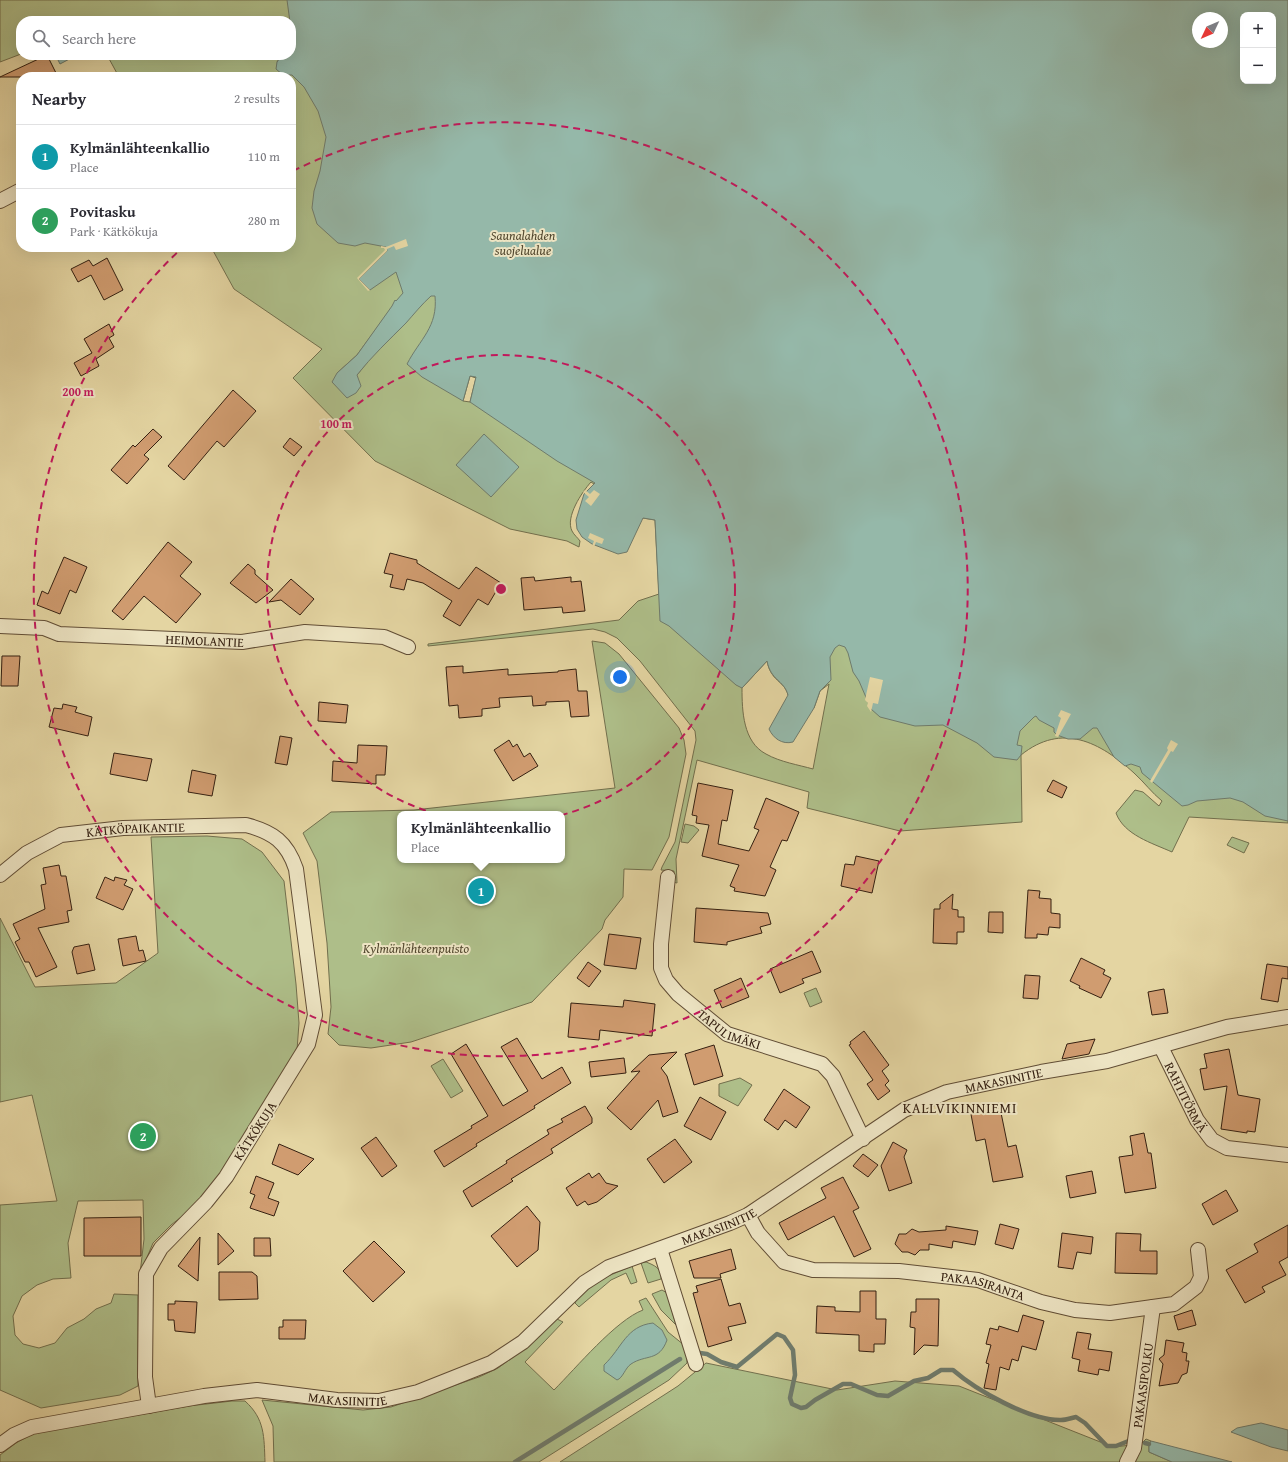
<!DOCTYPE html>
<meta charset="utf-8">
<style>
:root{--surface:#fff;--page:#f2f2f3;--text:#2b2b33;--muted:#7c7c81;--line:#e1e1e2;--accent:#8f2418}
body{margin:0;font-family:"Gentium Book Plus",serif;background:var(--page);color:var(--text)}
.controls{position:absolute;right:12px;top:12px;display:grid;overflow:hidden;border-radius:8px;box-shadow:0 4px 16px #0002}
.controls button{width:36px;height:36px;display:grid;place-items:center;padding:0;border:0;border-bottom:1px solid var(--line);background:var(--surface);color:var(--text);font:20px sans-serif}
.compass{position:absolute;left:1192px;top:12px;width:36px;height:36px;border-radius:50%;background:var(--surface);box-shadow:0 4px 16px #0002;rotate:226deg}
.you{position:absolute;left:620px;top:677px;width:14px;height:14px;margin:-10px;border:3px solid #fff;border-radius:50%;background:#1a73e8;box-shadow:0 0 0 6px #1a73e833}
.badge{display:grid;place-items:center;width:26px;height:26px;border-radius:50%;background:var(--accent);color:#fff;font-size:13px;font-weight:700}
.pin{position:absolute;translate:-50% -50%;border:2px solid #fff;box-shadow:0 1px 4px #0006}
.popup{position:absolute;left:397px;top:811px;width:168px;height:52px;box-sizing:border-box;display:grid;place-content:center;border-radius:8px;background:var(--surface);filter:drop-shadow(0 1px 3px #0005);font-size:13px;white-space:nowrap;color:var(--muted)}
.popup b{font-size:15px;color:var(--text)}
.popup::after{content:'';position:absolute;left:50%;top:100%;margin-left:-8px;border:8px solid transparent;border-top-color:var(--surface)}
.list{margin:0;padding:0;list-style:none}
h2{display:flex;justify-content:space-between;align-items:center;height:52px;margin:0;padding:0 16px;font-size:17px}
h2 small{font-size:13px;font-weight:400;color:var(--muted)}
.list li{display:grid;grid-template-columns:26px 1fr auto;gap:12px;align-items:center;box-sizing:border-box;height:64px;padding:0 16px;border-top:1px solid var(--line)}
.list b{display:block;font-size:15px;white-space:nowrap}
.list p{margin:0;font-size:13px;white-space:nowrap;color:var(--muted)}
.list em{font-size:13px;font-style:normal;color:var(--muted)}
.icon{flex:none;width:22px;height:22px;fill:none;stroke:currentColor;stroke-width:2;stroke-linecap:round;stroke-linejoin:round}
.map{position:relative;flex:none;width:1288px;height:1462px;overflow:hidden}
.search{position:absolute;background:var(--surface);box-shadow:0 4px 16px #0002;left:16px;top:16px;width:280px;height:44px;display:flex;align-items:center;gap:10px;box-sizing:border-box;padding:0 14px;border-radius:16px;color:var(--muted);font-size:15px}
.panel{position:absolute;background:var(--surface);box-shadow:0 4px 16px #0002;left:16px;top:72px;width:280px;height:180px;border-radius:16px}
.map>svg:first-child{display:block}
</style>
<div class="map">
<svg width="1288" height="1462" viewBox="0 0 1288 1462">
<rect width="100%" height="100%" fill="#e4d5a2"/>
<filter id="stains"><feTurbulence type="fractalNoise" baseFrequency=".005" numOctaves="4"/><feColorMatrix values="0 0 0 0 .2 0 0 0 0 .09 0 0 0 0 .02 0 0 0 .5 -.17"/></filter>
<radialGradient id="worn" r=".72"><stop offset=".6" stop-color="#630" stop-opacity="0"/><stop offset="1" stop-color="#630" stop-opacity=".3"/></radialGradient>
<g fill="#aebe89" stroke="#726f4d" fill-rule="evenodd">
<path d="M0,0H515L1288,720V823L1189,817L1172,852C1152,843 1124,835 1116,813L1135,790L1143,792L1159,806L1162,801C1152,793 1144,782 1134,773C1100,742 1062,722 1021,755L1022,822L900,831L807,808L809,792L697,760L676,859L677,883L673,882L674,871L661,870L662,867L675,842L696,740L695,731L640,661L617,638L605,632L593,629L428,646V644L619,620L638,601L659,594L655,520L643,518L591,482C582,492 565,517 572,531C574,535 578,538 580,541L579,547L567,541L510,529L375,461L293,378L322,349L234,289L211,247H291V77H119L107,55H282L277,62L291,55V21H21V54L0,62ZM390,310L402,327L371,357L357,375L337,373L357,355ZM470,376L476,378L470,402L463,401ZM767,661C771,682 784,680 788,695L814,708L820,691L829,684L813,769C799,765 780,762 766,754C743,742 742,711 742,688Z"/>
<path d="M592,641L605,643L619,654L679,728L684,740L686,754L669,837L652,870L624,869L623,897L605,920L602,929L532,1002L411,1042L371,1048L339,1045L328,1034L331,1007L327,943L317,861L303,833L331,812L414,810L615,788ZM400,814H562V860H400Z"/>
<polygon points="685,824 694,826 699,830 688,843 681,842"/>
<polygon points="207,836 242,839 262,852 284,881 296,984 299,1023 297,1050 204,1199 171,1225 153,1243 140,1274 144,1239 143,1200 78,1201 68,1243 71,1278 53,1279 37,1285 22,1296 13,1316 15,1335 23,1344 39,1348 55,1343 67,1328 84,1319 96,1309 111,1303 114,1294 138,1295 138,1386 120,1395 41,1408 0,1390 0,1205 57,1201 32,1095 0,1102 0,918 35,987 116,983 158,953 151,837"/>
<polygon points="1232,837 1249,843 1244,853 1227,845"/>
<polygon points="816,988 822,1002 810,1007 804,993"/>
<polygon points="443,1059 463,1091 451,1098 431,1066"/>
<polygon points="740,1078 752,1085 738,1106 719,1096 719,1084"/>
<path d="M646,1262C654,1265 663,1269 661,1279L648,1283L641,1263Z"/>
<path d="M632,1266L637,1282L631,1284L626,1273L611,1280L579,1307L575,1303C580,1285 616,1273 632,1266Z"/>
<polygon points="662,1290 667,1293 676,1325 661,1310 652,1294"/>
<path d="M646,1298L668,1332L684,1345L687,1355V1363L669,1380L539,1462H274L273,1426L262,1400L363,1410L391,1407L479,1377L498,1368L519,1353L557,1319L563,1322L525,1362L554,1390C576,1368 616,1320 643,1310L639,1301Z"/>
<polygon points="706,1363 837,1390 895,1381 959,1386 1113,1447 1141,1444 1146,1439 1151,1441 1149,1444 1149,1452 1172,1462 560,1462 678,1386"/>
<path d="M232,1401H245C265,1419 264,1437 265,1462H0V1455L16,1443L34,1433L189,1406Z"/>
</g>
<g fill="#95b8a9" stroke="#6f7b6c" fill-rule="evenodd">
<path d="M287,0H1288V821L1265,816L1243,802L1230,798L1197,801L1188,805L1182,806L1142,773L1140,767L1131,764L1125,766L1114,757L1097,728H1093L1080,739H1068L1057,735L1054,732V728L1039,720L1036,716L1034,717L1020,731L1017,745L1022,746L1021,755L1017,760L994,757L977,743L943,725L915,726L880,717L871,709L859,681L853,672L848,653L845,647L839,645L835,648L830,657L831,680L820,691L814,708L793,742C782,745 773,738 769,729L788,695C784,680 771,681 767,661L742,688L736,685L669,626L660,621L655,520L643,518L627,552L618,554L592,544L582,537L577,529L576,520L584,494L595,483L557,461L470,402L476,377L470,376L463,401L422,377L407,364C420,339 438,327 435,296H431C422,304 414,314 406,323C389,340 372,356 357,375L361,386L356,393L347,398L332,382L337,373L357,355L392,306L395,300L396,301L403,293L396,272L370,290L359,279L387,251L386,247L365,243L355,246L338,243L317,224L312,208L314,191L320,171L326,137L318,111L304,87L292,75H283L276,69L277,62L282,55H291L292,37ZM1243,15H1273V81H1243ZM1198,18H1222V42H1198Z"/>
<polygon points="77,55 60,64 56,56 57,55"/>
<polygon points="484,434 519,467 491,497 456,465"/>
<path d="M653,1323L662,1330L667,1340C659,1362 646,1354 631,1364C625,1368 623,1378 617,1380L604,1371V1365C622,1348 626,1326 653,1323Z"/>
<polygon points="1261,1423 1288,1430 1288,1451 1271,1447 1231,1432 1237,1428"/>
<polygon points="1151,1441 1232,1462 1172,1462 1149,1452 1149,1444"/>
</g>
<g fill="#e4d5a2">
<polygon points="406,239 408,246 396,250 394,246 387,249 387,251 359,279 370,290 368,291 357,278 385,250 384,248 381,248 381,246 386,247"/>
<polygon points="585,490 590,494 594,490 600,494 591,506 585,501 589,497 583,492"/>
<polygon points="590,533 604,539 602,544 596,542 594,547 592,546 594,541 588,538"/>
<polygon points="870,677 883,680 878,704 873,703 871,712 867,706 868,703 865,700"/>
<polygon points="1061,710 1071,714 1058,737 1055,736 1061,718 1058,716"/>
<polygon points="1171,740 1178,744 1173,752 1171,751 1152,783 1150,781 1168,750 1167,748"/>
</g>
<g fill="none" stroke-linecap="round" stroke-linejoin="round">
<g stroke="#6f7b6c" stroke-width="4.5">
<path d="M700,1353L707,1354L721,1362L737,1367L777,1334L784,1337L793,1350L795,1375L790,1398L792,1404L801,1408L806,1407L815,1400L843,1384H851L877,1395L888,1396L914,1381L928,1378L941,1370H953C976,1390 1030,1421 1061,1420C1066,1420 1071,1418 1076,1417L1085,1423L1107,1446H1116L1131,1440"/>
<polyline points="1145,1443 1149,1444"/>
<polyline points="515,1462 680,1359"/>
</g>
</g>
<g fill="#d09c70" stroke="#352011">
<polygon points="47,55 58,77 0,77"/>
<polygon points="107,258 123,290 104,300 91,275 78,282 71,269 89,260 93,266"/>
<polygon points="109,324 114,335 109,338 114,347 96,359 99,366 81,376 74,363 92,353 84,339"/>
<polygon points="233,390 256,411 224,447 217,441 184,480 168,466"/>
<polygon points="153,429 162,437 144,455 149,459 127,484 111,470 133,445 135,447"/>
<polygon points="290,438 302,447 294,456 283,447"/>
<polygon points="168,542 192,562 180,576 201,594 176,623 144,596 123,620 112,611"/>
<polygon points="390,553 417,560 417,563 459,589 476,567 501,583 488,605 478,599 460,626 443,616 452,601 423,583 407,579 404,590 390,587 393,575 384,573"/>
<polygon points="64,557 87,567 76,593 70,590 60,614 37,605 42,591 48,594"/>
<polygon points="248,564 255,570 255,574 273,590 256,603 230,583"/>
<polygon points="534,577 535,581 571,577 571,582 581,581 585,611 563,613 562,607 524,610 521,578"/>
<polygon points="291,579 314,599 300,615 281,600 269,602"/>
<polygon points="2,656 20,656 18,686 1,686"/>
<polygon points="463,666 463,673 508,669 508,675 558,672 558,671 576,669 578,691 587,691 589,716 571,717 569,701 546,702 546,705 533,706 532,696 499,698 500,707 482,709 482,716 459,718 458,705 449,706 446,667"/>
<polygon points="319,702 348,705 346,723 318,721"/>
<polygon points="63,704 77,707 75,712 92,717 88,736 49,727 54,708 62,709"/>
<polygon points="280,736 292,738 287,765 275,763"/>
<polygon points="509,740 513,747 517,744 524,757 530,753 538,766 513,781 494,750"/>
<polygon points="358,745 387,746 385,775 376,775 376,784 332,781 333,761 357,763"/>
<polygon points="114,753 152,759 147,781 110,774"/>
<polygon points="192,770 216,775 212,796 188,792"/>
<polygon points="1053,780 1067,787 1062,798 1047,791"/>
<polygon points="698,783 733,790 727,821 722,820 718,844 749,851 759,830 754,828 766,798 799,812 787,841 782,840 770,867 776,870 765,896 734,891 735,888 730,886 739,865 702,856 709,825 696,823 697,816 692,815"/>
<polygon points="856,856 879,861 872,893 841,886 845,864 854,865"/>
<polygon points="59,865 61,876 66,876 72,910 67,911 69,922 38,928 57,967 36,977 29,962 25,962 15,942 20,939 13,924 45,909 41,885 46,884 43,868"/>
<polygon points="105,877 114,881 115,877 127,880 124,885 133,889 123,910 96,898"/>
<polygon points="1028,890 1040,891 1039,898 1051,899 1051,913 1060,914 1060,928 1049,927 1048,935 1037,934 1037,938 1025,938"/>
<polygon points="953,894 952,909 958,910 958,917 964,917 964,932 957,932 957,944 933,943 934,909 940,909 940,904"/>
<polygon points="696,908 768,913 771,924 760,927 762,933 727,942 727,945 694,942"/>
<polygon points="989,912 1003,912 1003,933 988,932"/>
<polygon points="609,934 641,938 636,969 604,965"/>
<polygon points="136,936 139,951 143,950 146,961 123,966 118,939"/>
<polygon points="89,944 95,970 77,974 72,952 74,947"/>
<polygon points="812,951 821,972 802,979 804,983 780,993 770,969"/>
<polygon points="1081,958 1105,970 1103,974 1111,978 1101,998 1079,988 1080,986 1070,981"/>
<polygon points="588,962 601,971 589,987 577,978"/>
<polygon points="1267,964 1288,967 1288,979 1282,978 1278,1002 1261,999"/>
<polygon points="1025,975 1040,976 1038,999 1023,998"/>
<polygon points="741,978 749,997 722,1008 714,990"/>
<polygon points="1164,989 1168,1013 1152,1015 1148,992"/>
<polygon points="624,1000 655,1004 652,1036 600,1030 599,1040 568,1037 571,1003 623,1007"/>
<polygon points="864,1031 889,1065 882,1071 889,1081 885,1085 890,1091 878,1100 867,1084 873,1080 849,1045 851,1044 850,1042"/>
<polygon points="517,1038 542,1079 562,1067 571,1083 534,1106 535,1108 476,1144 477,1146 444,1167 434,1151 472,1128 471,1126 488,1116 451,1054 466,1044 503,1106 528,1091 501,1047"/>
<polygon points="1095,1039 1089,1054 1062,1059 1067,1044"/>
<polygon points="714,1045 723,1076 694,1085 685,1054"/>
<polygon points="1229,1049 1238,1095 1260,1099 1255,1132 1247,1131 1247,1133 1221,1129 1227,1086 1204,1090 1200,1069 1207,1068 1204,1054"/>
<polygon points="677,1052 661,1068 667,1076 678,1112 663,1117 658,1100 631,1130 607,1108 640,1071 631,1072 649,1055"/>
<polygon points="624,1058 626,1073 591,1077 589,1062"/>
<polygon points="784,1089 810,1107 796,1128 785,1120 778,1130 764,1120"/>
<polygon points="700,1097 726,1112 711,1140 684,1126"/>
<polygon points="999,1103 1008,1147 1016,1145 1023,1177 993,1182 985,1139 976,1141 970,1109"/>
<polygon points="585,1106 592,1118 592,1123 551,1149 553,1153 511,1179 513,1181 472,1207 463,1191 507,1163 506,1161 549,1134 547,1130 563,1122 561,1119"/>
<polygon points="1144,1133 1148,1153 1151,1153 1156,1188 1125,1193 1119,1157 1133,1155 1130,1136"/>
<polygon points="376,1137 397,1166 382,1177 361,1148"/>
<polygon points="675,1139 692,1162 664,1183 647,1159"/>
<polygon points="893,1142 907,1150 904,1157 912,1183 889,1191 881,1166"/>
<polygon points="279,1144 314,1159 298,1175 272,1164"/>
<polygon points="863,1154 878,1165 868,1177 853,1166"/>
<polygon points="1092,1171 1096,1193 1070,1198 1066,1176"/>
<polygon points="589,1173 592,1178 599,1173 606,1183 618,1186 597,1202 588,1205 585,1201 577,1206 566,1188"/>
<polygon points="256,1176 274,1183 268,1198 279,1202 274,1216 250,1208 255,1195 250,1193"/>
<polygon points="843,1177 859,1208 853,1211 871,1249 854,1257 834,1216 788,1240 779,1223 826,1198 821,1188"/>
<polygon points="1226,1190 1238,1211 1213,1225 1202,1204"/>
<polygon points="527,1206 540,1222 538,1250 517,1267 491,1236"/>
<polygon points="141,1217 141,1256 84,1256 84,1218"/>
<polygon points="1000,1224 1019,1229 1013,1249 995,1244"/>
<polygon points="1288,1225 1288,1257 1279,1262 1286,1275 1262,1287 1265,1292 1245,1303 1226,1270 1258,1252 1254,1244"/>
<polygon points="946,1226 978,1231 975,1245 953,1241 952,1248 929,1244 929,1250 920,1250 915,1255 908,1252 902,1252 895,1244 899,1234 906,1234 912,1229 919,1232 946,1230"/>
<polygon points="218,1233 234,1251 218,1265"/>
<polygon points="1062,1233 1093,1237 1091,1254 1077,1252 1073,1269 1058,1267"/>
<polygon points="1116,1233 1141,1234 1140,1251 1157,1251 1157,1274 1115,1273"/>
<polygon points="200,1237 198,1281 178,1266"/>
<polygon points="254,1238 270,1238 271,1256 254,1256"/>
<polygon points="374,1241 405,1272 373,1302 343,1271"/>
<polygon points="731,1249 736,1269 720,1274 721,1278 694,1278 689,1261"/>
<polygon points="219,1272 252,1272 257,1276 258,1299 219,1300"/>
<polygon points="721,1279 729,1306 740,1303 746,1323 728,1327 732,1340 708,1347 693,1293 698,1292 696,1286"/>
<polygon points="860,1291 876,1291 876,1319 886,1319 885,1344 874,1344 874,1352 859,1351 859,1335 816,1333 817,1306 835,1307 835,1311 860,1312"/>
<polygon points="916,1299 939,1299 938,1346 924,1345 914,1355 915,1328 910,1327 911,1312 916,1312"/>
<polygon points="175,1301 197,1302 195,1333 175,1331 174,1320 168,1320 168,1304 175,1304"/>
<polygon points="1192,1310 1196,1325 1178,1330 1174,1316"/>
<polygon points="1023,1315 1044,1321 1036,1350 1022,1346 1018,1361 1012,1359 1009,1370 1000,1367 996,1390 984,1388 989,1364 986,1363 991,1345 986,1344 990,1328 998,1330 999,1326 1018,1332"/>
<polygon points="283,1320 306,1320 305,1339 279,1339 279,1327 283,1327"/>
<polygon points="1077,1332 1091,1334 1088,1349 1112,1352 1109,1371 1099,1369 1098,1375 1078,1371 1080,1360 1072,1358"/>
<polygon points="1166,1340 1184,1343 1182,1352 1187,1353 1186,1361 1189,1361 1187,1373 1182,1375 1178,1383 1159,1386 1163,1364 1159,1359 1164,1355"/>
</g>
<g fill="none" stroke-linecap="round" stroke-linejoin="round">
<defs>
<g id="street">
<polyline points="0,201 21,190"/>
<path id="s1" d="M0,626L44,628L59,634L242,642L305,632L384,637L408,647"/>
<path id="s2" d="M0,875L27,853L61,835L123,828L246,825C273,832 287,842 296,869L315,1015L308,1044L226,1177L206,1202L161,1248L146,1274L145,1377L149,1406"/>
<path id="s3" d="M668,877L661,944V968L666,980L678,994L727,1034L822,1064L833,1076L863,1139"/>
<path id="s4" d="M1161,1047L1197,1120L1212,1140L1227,1148L1288,1155"/>
<path id="s5" d="M748,1215L758,1233L784,1262L813,1270L899,1271L978,1280L1041,1302L1075,1310L1110,1313L1174,1304L1196,1287L1201,1277L1198,1250"/>
<polyline points="660,1249 696,1364"/>
<path id="s6" d="M0,1445L14,1435L32,1427L204,1396L257,1390L337,1400L379,1401L418,1392L491,1363L523,1342L584,1283L609,1267L730,1223L748,1215L904,1110L947,1092L1041,1072L1107,1061L1227,1027L1288,1017"/>
<path id="s7" d="M1127,1462L1134,1448L1153,1307"/>
</g>
</defs>
<use href="#street" stroke="#614d35" stroke-width="16"/>
<use href="#street" stroke="#ede4c3" stroke-width="14"/>
</g>
<g fill="none" stroke="#c2185b" stroke-width="2" stroke-dasharray="7 5">
<circle cx="501" cy="589" r="234"/>
<path d="M293 171A467 467 0 1 1 183 247"/>
</g>
<g text-anchor="middle" dominant-baseline="central" stroke-width="4" stroke-linejoin="round" paint-order="stroke">
<g font-size="13" font-style="italic" fill="#53482f" stroke="#ede4c3">
<text x="523" y="235">Saunalahden<tspan x="523" dy="15">suojelualue</tspan></text>
<text x="416" y="948">Kylmänlähteenpuisto</text>
</g>
<g font-size="13" fill="#352011" stroke="#ede4c3">
<text stroke="none"><textPath href="#s1" startOffset="206">HEIMOLANTIE</textPath></text>
<text stroke="none"><textPath href="#s2" startOffset="148">KÄTKÖPAIKANTIE</textPath></text>
<text stroke="none"><textPath href="#s3" startOffset="186">TAPULIMÄKI</textPath></text>
<text stroke="none"><textPath href="#s6" startOffset="1100">MAKASIINITIE</textPath></text>
<text stroke="none"><textPath href="#s4" startOffset="56">RAHTITÖRMÄ</textPath></text>
<text transform="translate(255 1131) rotate(-57)">KÄTKÖKUJA</text>
<text stroke="none"><textPath href="#s6" startOffset="776">MAKASIINITIE</textPath></text>
<text stroke="none"><textPath href="#s5" startOffset="261">PAKAASIRANTA</textPath></text>
<text stroke="none"><textPath href="#s7" startOffset="79">PAKAASIPOLKU</textPath></text>
<text stroke="none"><textPath href="#s6" startOffset="356">MAKASIINITIE</textPath></text>
</g>
<g font-size="14" letter-spacing="1" fill="#352011" stroke="#ede4c3">
<text x="960" y="1108">KALLVIKINNIEMI</text>
</g>
</g>
<circle cx="501" cy="589" r="6" fill="#c2185b" stroke="#ede4c3" stroke-width="2"/>
<g font-size="12" text-anchor="middle" font-weight="bold" fill="#c2185b" stroke="#ede4c3" stroke-width="4" stroke-linejoin="round" paint-order="stroke">
<text x="78" y="396">200 m</text>
<text x="336" y="428">100 m</text>
</g>
<rect width="100%" height="100%" filter="url(#stains)"/>
<rect width="100%" height="100%" fill="url(#worn)"/>
</svg>
<div class="controls">
<button>+</button>
<button>−</button>
</div>
<svg class="compass" viewBox="-18 -18 36 36"><path d="M0-13l5 13h-10z" fill="#e53935"/><path d="M0 13l5-13h-10z" fill="#7c7c81"/></svg>
<div class="you"></div>
<div class="pin badge" style="left:481px;top:891px;background:#0f9aa8">1</div>
<div class="popup"><b>Kylmänlähteenkallio</b>Place</div>
<div class="pin badge" style="left:143px;top:1136px;background:#2e9e5b">2</div>
<div class="search"><svg class="icon" aria-label="search" viewBox="0 0 24 24"><circle cx="10" cy="10" r="6"/><path d="M15 15l6 6"/></svg>Search here</div>
<section class="panel">
<h2>Nearby<small>2 results</small></h2>
<ul class="list">
<li><span class="badge" style="background:#0f9aa8">1</span><div><b>Kylmänlähteenkallio</b><p>Place</p></div><em>110 m</em></li>
<li><span class="badge" style="background:#2e9e5b">2</span><div><b>Povitasku</b><p>Park · Kätkökuja</p></div><em>280 m</em></li>
</ul>
</section>
</div>
